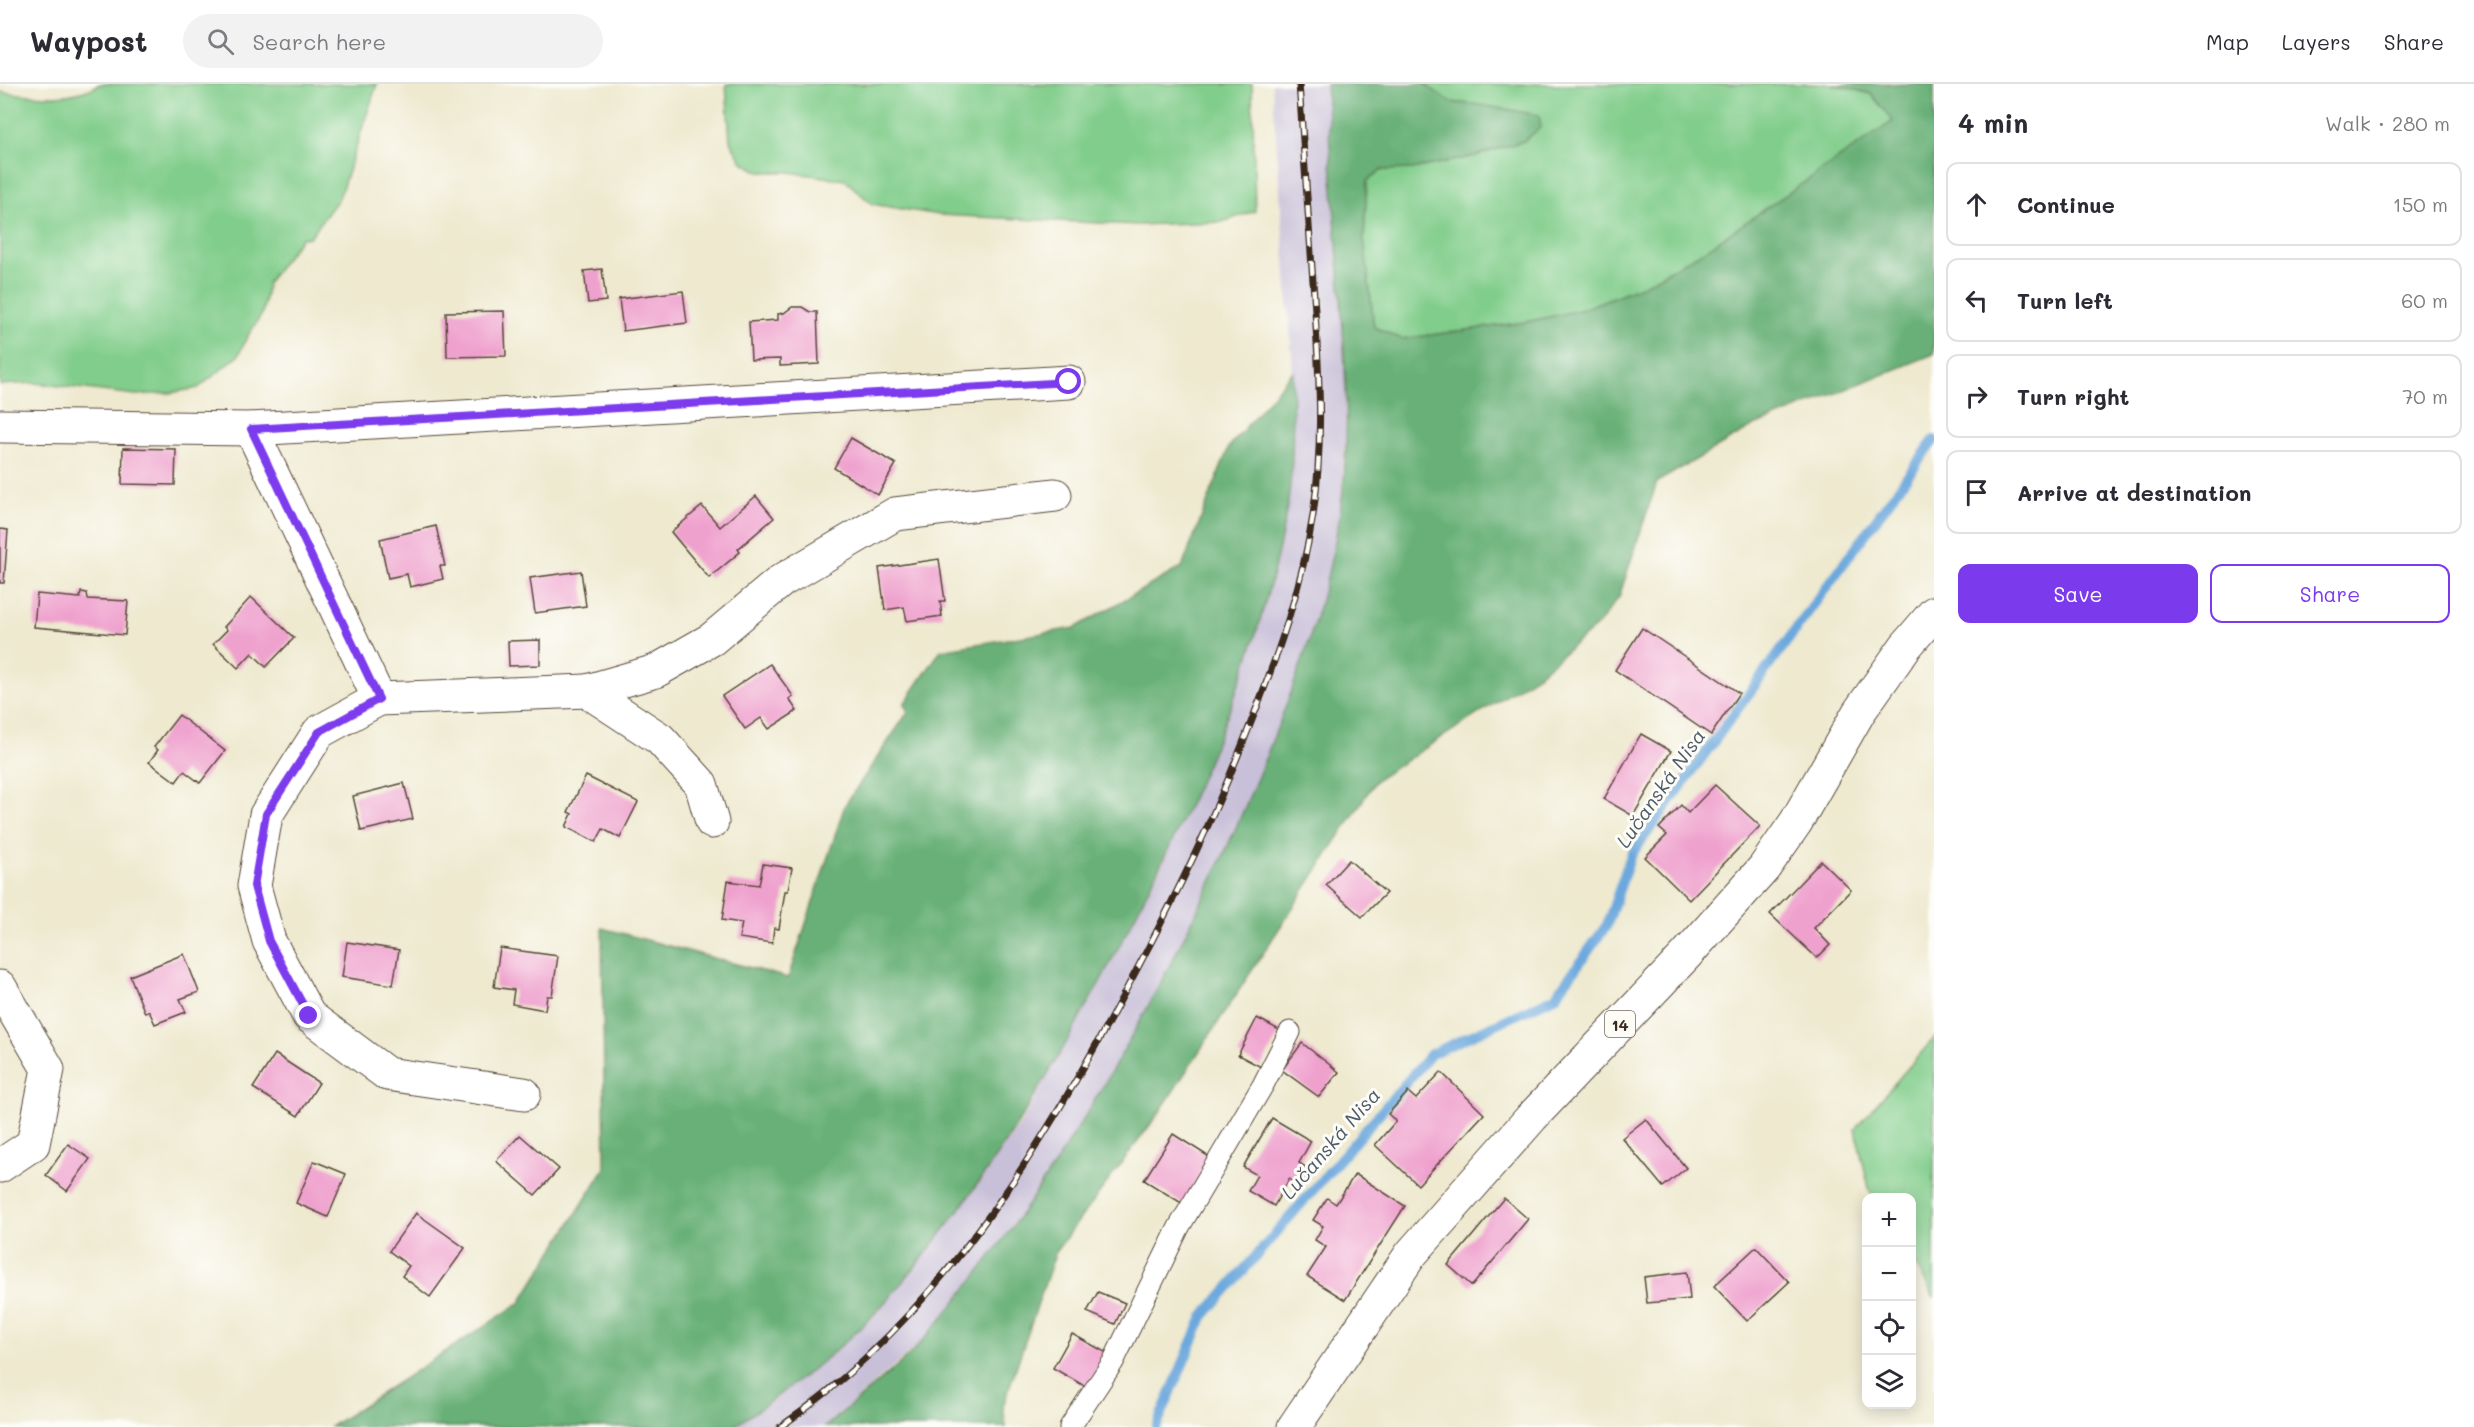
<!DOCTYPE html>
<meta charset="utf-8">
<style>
:root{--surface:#fff;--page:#f2f2f3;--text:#2b2b33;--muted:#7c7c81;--line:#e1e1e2;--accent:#7c3aed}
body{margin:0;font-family:Mali,sans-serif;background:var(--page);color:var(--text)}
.controls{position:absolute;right:18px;bottom:18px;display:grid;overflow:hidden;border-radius:12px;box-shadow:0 3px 15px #0003}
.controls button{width:54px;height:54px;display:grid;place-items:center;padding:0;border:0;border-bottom:2px solid var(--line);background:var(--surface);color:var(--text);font:30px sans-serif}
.stop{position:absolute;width:18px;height:18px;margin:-14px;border:4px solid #7c3aed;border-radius:50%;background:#fff}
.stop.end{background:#7c3aed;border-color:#fff;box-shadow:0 2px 6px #0008}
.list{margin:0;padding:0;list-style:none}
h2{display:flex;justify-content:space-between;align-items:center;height:78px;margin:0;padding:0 24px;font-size:26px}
h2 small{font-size:20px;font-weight:400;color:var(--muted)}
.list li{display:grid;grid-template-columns:39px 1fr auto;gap:18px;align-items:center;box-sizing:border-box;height:84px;margin:0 12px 12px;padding:0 12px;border:2px solid var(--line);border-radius:12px}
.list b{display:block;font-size:22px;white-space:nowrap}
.list em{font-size:20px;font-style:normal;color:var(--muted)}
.actions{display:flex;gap:12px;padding:18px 24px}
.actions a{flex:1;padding:14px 0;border:2px solid var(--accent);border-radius:12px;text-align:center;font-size:21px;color:var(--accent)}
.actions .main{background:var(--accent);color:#fff}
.icon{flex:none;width:33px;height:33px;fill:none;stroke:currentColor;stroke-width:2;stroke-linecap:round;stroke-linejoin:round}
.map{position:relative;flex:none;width:1934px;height:1343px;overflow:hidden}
header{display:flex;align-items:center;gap:36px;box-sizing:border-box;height:84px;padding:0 30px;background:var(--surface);border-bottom:2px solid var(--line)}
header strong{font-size:28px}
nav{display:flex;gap:33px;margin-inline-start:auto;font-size:21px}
.search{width:420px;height:54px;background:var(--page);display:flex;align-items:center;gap:15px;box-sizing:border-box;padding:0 21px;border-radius:33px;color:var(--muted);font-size:22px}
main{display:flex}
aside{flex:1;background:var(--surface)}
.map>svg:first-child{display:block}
</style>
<header>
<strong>Waypost</strong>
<div class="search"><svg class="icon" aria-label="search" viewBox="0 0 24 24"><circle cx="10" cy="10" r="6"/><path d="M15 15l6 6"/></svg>Search here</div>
<nav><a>Map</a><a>Layers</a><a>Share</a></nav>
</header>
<main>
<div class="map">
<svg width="1934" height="1343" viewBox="0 0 1934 1343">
<rect width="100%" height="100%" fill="#fdfcf7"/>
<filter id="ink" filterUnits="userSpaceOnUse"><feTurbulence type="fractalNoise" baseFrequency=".0167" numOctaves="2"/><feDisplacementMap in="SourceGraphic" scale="12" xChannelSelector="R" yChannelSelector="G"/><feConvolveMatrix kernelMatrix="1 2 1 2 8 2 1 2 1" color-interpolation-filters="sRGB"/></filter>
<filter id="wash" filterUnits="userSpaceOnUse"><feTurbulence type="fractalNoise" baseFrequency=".008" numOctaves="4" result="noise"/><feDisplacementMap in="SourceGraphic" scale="24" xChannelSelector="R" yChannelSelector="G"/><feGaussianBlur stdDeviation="1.35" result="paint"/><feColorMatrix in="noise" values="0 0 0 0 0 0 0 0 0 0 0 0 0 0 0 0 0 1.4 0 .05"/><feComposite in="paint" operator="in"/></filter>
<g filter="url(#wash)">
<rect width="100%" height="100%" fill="#eee9cf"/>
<polygon fill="#c8bfd8" points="1272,0 1326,0 1346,285 1345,358 1340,433 1319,526 1296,597 1254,705 1208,808 1137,943 1068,1063 1016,1139 970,1200 923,1256 825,1343 733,1343 783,1309 884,1220 973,1108 1023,1035 1090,918 1160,785 1205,685 1246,579 1268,512 1292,356 1293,287"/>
<g fill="#81cd8b" stroke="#5e7c54" stroke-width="1.5">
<path d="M100,0H377L339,114L310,153L301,154L268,198L262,230L247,253L238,272L198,304L170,309L136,311L35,299L0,301V8C32,11 72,18 100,0Z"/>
<polygon points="726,0 1252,0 1255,127 1222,138 1136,141 939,131 872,120 845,96 789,88 760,88 742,78 730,57"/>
<polygon points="1424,0 1832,0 1871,10 1894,37 1704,167 1644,201 1580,226 1526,238 1401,255 1374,243 1364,155 1367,97 1381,86 1412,85 1475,72 1523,57 1481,21 1451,18"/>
<polygon points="1934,954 1934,1214 1912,1172 1912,1114 1875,1113 1870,1108 1855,1045"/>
</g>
<g fill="#68b077" stroke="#526d4a" stroke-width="1.5">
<path d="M1326,0H1424L1451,18L1481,21L1539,31L1541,43L1524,57L1475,72L1412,85L1381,86L1367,97L1364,155L1374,243L1402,255L1526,238L1580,226L1644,201L1704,167L1893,37L1871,10L1832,0H1934V270L1754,342L1657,398L1619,513L1598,541L1535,593L1376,696L1159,1029L1056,1167L1003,1322L1006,1343H825C859,1314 896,1286 926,1253C1020,1144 1095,1023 1162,896C1201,821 1238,744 1269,665C1299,590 1326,515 1339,435C1351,364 1346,289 1341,217C1336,145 1330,72 1326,0Z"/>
<path d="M1293,287C1292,334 1295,383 1286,429C1259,579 1193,721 1123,855C1055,984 982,1108 886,1217C844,1265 786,1307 733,1343H330L520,1219L605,1084L602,844L788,894L845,721L908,628L904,620L941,566L1075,544L1182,483L1229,363Z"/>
</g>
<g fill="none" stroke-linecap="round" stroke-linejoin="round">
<polyline stroke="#6ca8dd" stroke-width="10" points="1156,1343 1203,1233 1431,970 1555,913 1607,841 1631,771 1934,356"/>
</g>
<g id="blocks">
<g fill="#efa1ce">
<polygon points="602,185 606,217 588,219 584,187"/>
<polygon points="683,207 687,239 623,247 619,215"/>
<polygon points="792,223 802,223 810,228 817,228 819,280 780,282 780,275 751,276 749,238 778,236 778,230 784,229"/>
<polygon points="504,227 506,272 447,273 446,228"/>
<polygon points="851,354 896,380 878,411 834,384"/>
<polygon points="123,364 176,365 175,401 122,400"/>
<polygon points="756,412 774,434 738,465 740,468 709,494 671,448 702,422 720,443"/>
<polygon points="436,442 445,482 440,482 443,495 410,503 407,490 388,494 380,455"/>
<polygon points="0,445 8,446 4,499 0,499"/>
<polygon points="939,475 945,517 940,517 942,532 907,537 904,523 885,526 879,484"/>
<polygon points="581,487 586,522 535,529 530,494"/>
<polygon points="81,508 87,509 88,515 128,517 125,551 34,543 37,510 80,514"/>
<polygon points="251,513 294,554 266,583 252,569 238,584 213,560 227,546 224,543"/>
<polygon points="1642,544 1739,609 1711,651 1615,586"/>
<polygon points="540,556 540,581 509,582 508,557"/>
<polygon points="770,580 793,612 789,615 797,627 769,645 761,634 745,645 722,612"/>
<polygon points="179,631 225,667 200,699 184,687 176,698 149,678 158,666 154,663"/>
<polygon points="1641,650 1671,667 1633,732 1604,715"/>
<polygon points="586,692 638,718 620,754 603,745 596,758 566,743 572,730 568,728"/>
<polygon points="404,699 413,735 361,747 353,712"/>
<polygon points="1715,701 1760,742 1689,816 1645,773 1667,751 1659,744 1681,721 1688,729"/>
<polygon points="1349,776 1386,809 1362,833 1326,801"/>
<polygon points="1821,777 1851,806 1814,844 1830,861 1817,874 1770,830"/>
<polygon points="763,780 792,784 788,807 785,807 779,845 774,844 772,859 739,854 742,839 722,836 728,797 759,801"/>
<polygon points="347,858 399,866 393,901 342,893"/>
<polygon points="500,864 558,872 552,912 547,912 545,926 512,920 514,906 494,903"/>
<polygon points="184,870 199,908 180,915 186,928 155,940 149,927 145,929 130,892"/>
<polygon points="1257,934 1281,947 1261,983 1238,971"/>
<polygon points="1302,959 1339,988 1319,1013 1282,986"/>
<polygon points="275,970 319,999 298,1032 253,1004"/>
<polygon points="1441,988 1484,1030 1418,1101 1375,1061 1396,1037 1388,1030 1408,1008 1416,1015"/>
<polygon points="1272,1034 1311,1057 1299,1079 1312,1087 1303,1103 1289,1095 1274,1122 1248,1107 1257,1091 1243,1083"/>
<polygon points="1646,1035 1686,1084 1663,1103 1622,1054"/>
<polygon points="1173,1050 1211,1074 1183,1120 1144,1096"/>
<polygon points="520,1051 559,1085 535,1111 496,1077"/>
<polygon points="68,1060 90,1075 67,1107 46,1091"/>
<polygon points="314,1077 346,1090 328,1133 296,1119"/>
<polygon points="1355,1090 1405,1122 1345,1216 1307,1192 1326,1163 1315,1156 1323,1142 1313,1136 1327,1114 1336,1120"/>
<polygon points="1504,1114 1528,1135 1472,1202 1448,1181"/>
<polygon points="416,1129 465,1164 430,1213 402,1192 409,1182 389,1167"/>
<polygon points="1756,1163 1789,1198 1747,1237 1714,1202"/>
<polygon points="1687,1188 1690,1215 1647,1219 1644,1193"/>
<polygon points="1098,1208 1125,1219 1115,1240 1087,1228"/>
<polygon points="1072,1250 1107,1269 1088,1304 1053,1284"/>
</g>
</g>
</g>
<g filter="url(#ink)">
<use href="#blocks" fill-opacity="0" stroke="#564739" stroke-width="1.5"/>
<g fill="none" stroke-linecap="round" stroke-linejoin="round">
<defs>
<polyline id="lane" points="1070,1343 1113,1278 1179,1143 1263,1001 1290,948"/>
<g id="street">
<polyline points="0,342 251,345 1069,298"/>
<polyline points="251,345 379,615 319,648 266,731 254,802 269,857 309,932 387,990 524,1010"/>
<polyline points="587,607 656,587 712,555 781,497 895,430 1055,411"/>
<polyline points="379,615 587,607 660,655 701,700 712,738"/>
<polyline points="0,903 48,985 33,1060 0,1082"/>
</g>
<polyline id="primary" points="1294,1343 1411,1170 1532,1033 1687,870 1764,784 1796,738 1859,628 1905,563 1934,529"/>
</defs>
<use href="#lane" stroke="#564739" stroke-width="23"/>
<use href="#street" stroke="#564739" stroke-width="35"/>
<use href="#primary" stroke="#564739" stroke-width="35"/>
<use href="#lane" stroke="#fff" stroke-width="21"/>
<use href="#street" stroke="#fff" stroke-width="33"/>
<use href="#primary" stroke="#fff" stroke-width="33"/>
<defs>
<path id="rail" d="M780,1343C948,1228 1054,1044 1146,868C1185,794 1220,719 1250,641C1277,573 1302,503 1313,431C1324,359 1319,284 1314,212C1309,141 1304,71 1299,0"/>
</defs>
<use href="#rail" stroke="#3b2a1e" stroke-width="7"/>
<use href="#rail" stroke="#fdfcf7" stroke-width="4.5" stroke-dasharray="14" stroke-linecap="butt"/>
</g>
</g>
<g fill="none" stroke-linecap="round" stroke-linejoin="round" filter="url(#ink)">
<polyline stroke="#7c3aed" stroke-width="8" points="309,932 269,857 254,802 266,730 319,648 379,615 251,345 1069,298"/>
</g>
<g text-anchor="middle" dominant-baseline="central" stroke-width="6" stroke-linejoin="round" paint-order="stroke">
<rect fill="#fdfcf7" stroke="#75695f" stroke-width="1.5" x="1605" y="927" width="30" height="26" rx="4.5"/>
<g font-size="16" font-weight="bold" fill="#3b2a1e">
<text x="1620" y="940">14</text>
</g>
<g font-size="20" font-style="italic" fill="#4f5c6a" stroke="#fdfcf7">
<text transform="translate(1660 704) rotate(-55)">Lučanská Nisa</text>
<text transform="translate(1330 1059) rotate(-49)">Lučanská Nisa</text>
</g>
</g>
</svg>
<div class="controls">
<button>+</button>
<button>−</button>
<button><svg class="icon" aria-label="locate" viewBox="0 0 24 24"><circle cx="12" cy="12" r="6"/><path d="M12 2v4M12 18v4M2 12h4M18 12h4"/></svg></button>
<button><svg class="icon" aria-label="layers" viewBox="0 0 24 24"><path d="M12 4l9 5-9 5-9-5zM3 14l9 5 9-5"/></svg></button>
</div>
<div class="stop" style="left:1069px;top:298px"></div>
<div class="stop end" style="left:309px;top:932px"></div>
</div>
<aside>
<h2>4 min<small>Walk · 280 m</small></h2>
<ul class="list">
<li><svg class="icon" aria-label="ahead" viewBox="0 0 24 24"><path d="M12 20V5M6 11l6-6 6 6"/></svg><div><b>Continue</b></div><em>150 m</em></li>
<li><svg class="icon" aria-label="left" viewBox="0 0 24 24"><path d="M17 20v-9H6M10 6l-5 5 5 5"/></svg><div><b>Turn left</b></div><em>60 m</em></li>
<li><svg class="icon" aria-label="right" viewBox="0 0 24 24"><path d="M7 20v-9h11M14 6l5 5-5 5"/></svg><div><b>Turn right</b></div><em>70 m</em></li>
<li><svg class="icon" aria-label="arrive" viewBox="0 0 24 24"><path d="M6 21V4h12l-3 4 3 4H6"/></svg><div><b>Arrive at destination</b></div></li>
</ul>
<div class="actions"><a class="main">Save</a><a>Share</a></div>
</aside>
</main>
